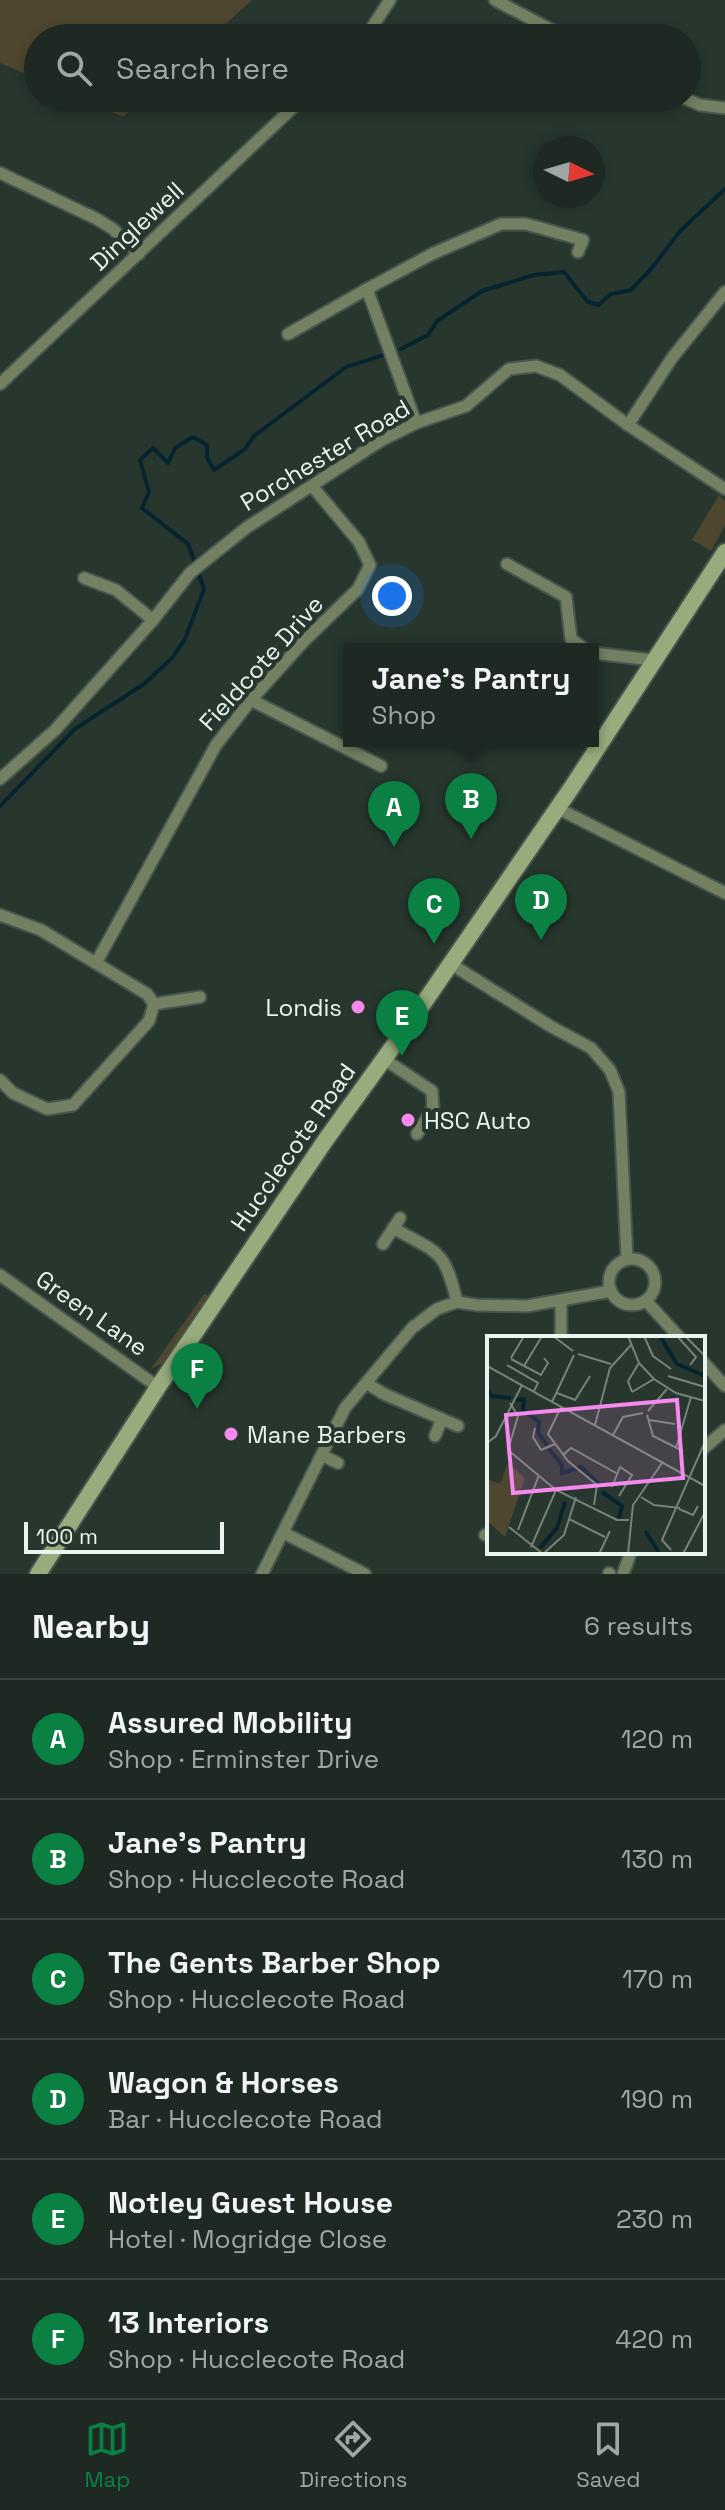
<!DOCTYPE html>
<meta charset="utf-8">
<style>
:root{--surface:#1d2922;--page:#25312a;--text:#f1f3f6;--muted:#a0a6a5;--line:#3b4540;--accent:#0b8043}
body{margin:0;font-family:"Space Grotesk",sans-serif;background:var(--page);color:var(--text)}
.compass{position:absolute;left:533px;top:136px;width:72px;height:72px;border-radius:50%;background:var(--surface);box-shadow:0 4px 12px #0003;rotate:95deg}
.scale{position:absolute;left:24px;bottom:20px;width:200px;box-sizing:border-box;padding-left:8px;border:4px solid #ebf5ef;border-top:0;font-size:22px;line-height:28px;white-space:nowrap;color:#ebf5ef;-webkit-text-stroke:6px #27372e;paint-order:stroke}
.you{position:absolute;left:392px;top:596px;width:28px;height:28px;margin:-20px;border:6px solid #fff;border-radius:50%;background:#1a73e8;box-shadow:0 0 0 12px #1a73e833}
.badge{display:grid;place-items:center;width:52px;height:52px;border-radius:50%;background:var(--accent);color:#fff;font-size:26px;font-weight:700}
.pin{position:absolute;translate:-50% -66px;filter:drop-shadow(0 2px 4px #0008)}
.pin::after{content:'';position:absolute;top:42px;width:28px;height:24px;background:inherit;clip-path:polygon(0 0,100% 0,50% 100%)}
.popup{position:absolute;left:343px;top:643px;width:256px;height:104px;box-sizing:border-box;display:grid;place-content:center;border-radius:0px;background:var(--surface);filter:drop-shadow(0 2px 6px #0005);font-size:26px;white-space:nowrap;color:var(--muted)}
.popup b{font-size:30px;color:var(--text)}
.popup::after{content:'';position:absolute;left:50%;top:100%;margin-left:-16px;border:16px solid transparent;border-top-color:var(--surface)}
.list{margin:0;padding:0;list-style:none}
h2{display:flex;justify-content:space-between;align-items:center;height:104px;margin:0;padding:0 32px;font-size:34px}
h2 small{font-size:26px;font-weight:400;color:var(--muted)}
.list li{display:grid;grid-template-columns:52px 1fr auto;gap:24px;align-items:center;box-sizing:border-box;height:120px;padding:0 32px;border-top:2px solid var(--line)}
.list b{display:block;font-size:30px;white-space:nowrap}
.list p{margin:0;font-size:26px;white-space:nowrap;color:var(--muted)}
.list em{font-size:26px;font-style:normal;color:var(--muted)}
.icon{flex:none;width:44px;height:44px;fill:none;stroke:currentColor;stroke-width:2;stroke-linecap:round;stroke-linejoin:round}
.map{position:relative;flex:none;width:725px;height:1574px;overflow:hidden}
.search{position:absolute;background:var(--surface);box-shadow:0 4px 12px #0003;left:24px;right:24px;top:24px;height:88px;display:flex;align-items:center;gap:20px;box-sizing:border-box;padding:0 28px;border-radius:44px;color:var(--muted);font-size:30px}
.sheet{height:824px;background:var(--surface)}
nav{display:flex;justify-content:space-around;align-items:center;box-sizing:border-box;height:112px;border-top:2px solid var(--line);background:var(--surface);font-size:22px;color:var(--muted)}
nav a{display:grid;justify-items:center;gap:4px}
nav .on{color:var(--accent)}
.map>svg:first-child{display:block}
</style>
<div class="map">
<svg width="725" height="1574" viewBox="0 0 725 1574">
<rect width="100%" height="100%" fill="#27372e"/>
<g fill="#4e462e">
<polygon points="0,0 252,0 210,38 38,38 38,79 0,63"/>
<polygon points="81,98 144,98 123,117"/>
<polygon points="719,495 725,501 725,525 711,551 692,540"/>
<polygon points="204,1294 210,1297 165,1362 151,1369"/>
</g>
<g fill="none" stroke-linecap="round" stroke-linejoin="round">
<g stroke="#052430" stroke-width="4">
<polyline points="401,349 428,335 437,321 482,291 534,275 564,272 587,301 598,305 611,294 631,290 652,268 680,231 725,189"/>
<polyline points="0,806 75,729 144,684 172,658 185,639 204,589 188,544 142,508 149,492 140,460 153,448 168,463 175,448 193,437 207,445 207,457 214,470 245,449 254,436 346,367 384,355"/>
</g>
<defs>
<g id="street">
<polyline points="495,0 567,38"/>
<polyline points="365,38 390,0"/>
<polyline points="684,98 700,105 725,108"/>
<polyline points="0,173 97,219 113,229 139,254"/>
<polyline points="288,334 367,289"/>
<polyline points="0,384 303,98"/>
<polyline points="416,423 367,289 432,254 501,224 526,224 583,240 578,252"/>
<polyline points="628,425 672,358 725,292"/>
<polyline points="507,564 566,597 571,639 585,649"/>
<polyline points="84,578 116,590 153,620"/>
<polyline points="593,653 653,660"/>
<polyline points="251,700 381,766"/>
<polyline points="0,779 55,730 153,620 190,573 246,528 382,440 416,423 466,406 509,369 536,366 560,375 628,425 725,489"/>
<polyline points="557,808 725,893"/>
<polyline points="0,915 41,930 147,994 154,1004 149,1021 73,1105 47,1109 13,1093 0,1080"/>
<polyline points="96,963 216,745 251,700 305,640 358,589 370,565 359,542 312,486"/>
<polyline points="451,964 550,1026 591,1048 610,1070 619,1092 627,1259"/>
<polyline points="154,1004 200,997"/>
<polyline points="384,1059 432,1091 433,1108 417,1134"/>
<path d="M393,1228C439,1254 444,1248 457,1302"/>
<polyline points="383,1244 400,1218"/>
<circle cx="632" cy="1282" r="23"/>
<polyline points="0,1275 158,1387"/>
<polyline points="646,1301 680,1338"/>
<polyline points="561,1338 561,1302"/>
<polyline points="703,1362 725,1386"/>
<polyline points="366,1383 384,1394 458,1426"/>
<polyline points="435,1436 442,1419"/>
<polyline points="703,1449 725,1430"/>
<polyline points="323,1456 338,1463"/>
<polyline points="284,1533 365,1574"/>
<polyline points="485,1535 489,1536"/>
<polyline points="609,1573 610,1574"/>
<polyline points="262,1574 345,1408 412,1328 437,1309 457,1302 477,1305 527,1306 611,1291"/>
<polyline points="623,1574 631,1552"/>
</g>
<polyline id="secondary" points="38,1574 158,1387 327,1138 412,1020 572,787 725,552"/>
</defs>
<use href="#street" stroke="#46554d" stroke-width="15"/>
<use href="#secondary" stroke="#46554d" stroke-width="20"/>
<use href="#street" stroke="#738062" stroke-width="11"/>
<use href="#secondary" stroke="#97ab7c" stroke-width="16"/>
</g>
<g fill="#f589ee" stroke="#27372e" stroke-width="3">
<circle cx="358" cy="1007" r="8"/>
<circle cx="408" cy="1120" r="8"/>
<circle cx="231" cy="1434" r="8"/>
</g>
<g text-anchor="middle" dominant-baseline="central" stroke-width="8" stroke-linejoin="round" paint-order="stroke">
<g font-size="24" fill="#ebf5ef" stroke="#27372e">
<text transform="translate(137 226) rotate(-43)">Dinglewell</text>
<text transform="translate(325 455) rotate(-31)">Porchester Road</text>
<text transform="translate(261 663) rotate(-48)">Fieldcote Drive</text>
<text transform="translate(293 1147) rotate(-55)">Hucclecote Road</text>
<text transform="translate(92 1313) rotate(35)">Green Lane</text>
</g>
<g font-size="24" fill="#ebf5ef" stroke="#27372e" text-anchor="start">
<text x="342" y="1007" text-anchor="end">Londis</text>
<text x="424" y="1120">HSC Auto</text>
<text x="247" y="1434">Mane Barbers</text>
</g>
</g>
<g transform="translate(487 1336)">
<rect width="218" height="218" fill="#27372e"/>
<path d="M21,127L38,142L18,201L0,185V143L13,148Z" fill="#4e462e"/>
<path fill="none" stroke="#052430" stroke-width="4" d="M173,0L190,28L218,40M0,53L4,60L24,62M29,64L37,63L36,74L52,86L51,97L60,109M62,113L75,129V137L94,131L115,151M115,156L135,170L132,182M158,195L173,218M53,212L70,192L78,166"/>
<path fill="none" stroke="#75837b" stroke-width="2" d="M66,0L86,15M141,0L152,27L167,43L189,57L218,65M157,0L166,20L184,33M190,0L209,21L203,29M198,0L218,20M91,18L124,28M24,22L37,0M24,23L54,39L61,27L57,22M20,29L51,47L47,55M0,30L218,150M37,30L55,0M181,40L218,51M145,56L141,45L152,27M145,56L167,43M70,57L88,64L103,40M65,66L87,19M23,67L31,80L21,114L69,154L130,184H142M74,71L61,98L81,125L110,149L107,169M161,75L180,53M160,79L166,100L196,115M162,84L188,88M108,89L123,32L144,9M48,92L46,101L54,114L68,108M126,99L136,81L156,77M0,107L9,100L35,49M189,112L204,61M76,119L84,112L129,137M125,151L133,131L145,139L132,160M154,161L167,169L193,172M192,173L206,179L211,170M82,183L118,201M22,191L56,218M31,194L52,139M44,211L69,154M184,214L175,204L217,108L218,76M56,218L77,199L89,161M112,218L123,195M141,218L146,169L175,127M196,218L218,176"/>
<path fill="#f589ee" fill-opacity="0.15" stroke="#f589ee" stroke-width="4" d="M190,64L196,142L26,157L19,79Z"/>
<rect width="218" height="218" fill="none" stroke="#ebf5ef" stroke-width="4"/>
</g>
</svg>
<svg class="compass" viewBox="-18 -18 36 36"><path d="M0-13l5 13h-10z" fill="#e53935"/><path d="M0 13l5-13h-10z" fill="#a0a6a5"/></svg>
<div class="scale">100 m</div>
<div class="you"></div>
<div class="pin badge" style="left:394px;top:847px">A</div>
<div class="pin badge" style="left:471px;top:839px">B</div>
<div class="popup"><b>Jane's Pantry</b>Shop</div>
<div class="pin badge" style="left:434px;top:944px">C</div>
<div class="pin badge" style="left:541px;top:940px">D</div>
<div class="pin badge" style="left:402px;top:1056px">E</div>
<div class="pin badge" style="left:197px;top:1409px">F</div>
<div class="search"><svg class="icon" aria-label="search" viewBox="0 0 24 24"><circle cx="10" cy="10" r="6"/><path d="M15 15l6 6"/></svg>Search here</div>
</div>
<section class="sheet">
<h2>Nearby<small>6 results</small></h2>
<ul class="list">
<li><span class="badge">A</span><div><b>Assured Mobility</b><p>Shop · Erminster Drive</p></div><em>120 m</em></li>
<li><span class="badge">B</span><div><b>Jane's Pantry</b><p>Shop · Hucclecote Road</p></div><em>130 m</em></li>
<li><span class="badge">C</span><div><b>The Gents Barber Shop</b><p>Shop · Hucclecote Road</p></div><em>170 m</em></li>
<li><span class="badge">D</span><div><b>Wagon &amp; Horses</b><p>Bar · Hucclecote Road</p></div><em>190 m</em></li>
<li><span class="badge">E</span><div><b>Notley Guest House</b><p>Hotel · Mogridge Close</p></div><em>230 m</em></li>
<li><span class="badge">F</span><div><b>13 Interiors</b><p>Shop · Hucclecote Road</p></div><em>420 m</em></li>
</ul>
</section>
<nav>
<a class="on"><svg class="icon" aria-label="map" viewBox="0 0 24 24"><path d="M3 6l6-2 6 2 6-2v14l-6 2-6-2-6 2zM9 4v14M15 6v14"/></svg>Map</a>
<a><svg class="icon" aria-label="directions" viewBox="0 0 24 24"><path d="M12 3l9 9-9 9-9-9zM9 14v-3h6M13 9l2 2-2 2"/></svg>Directions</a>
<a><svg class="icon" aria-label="saved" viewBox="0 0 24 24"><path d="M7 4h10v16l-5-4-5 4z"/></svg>Saved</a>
</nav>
